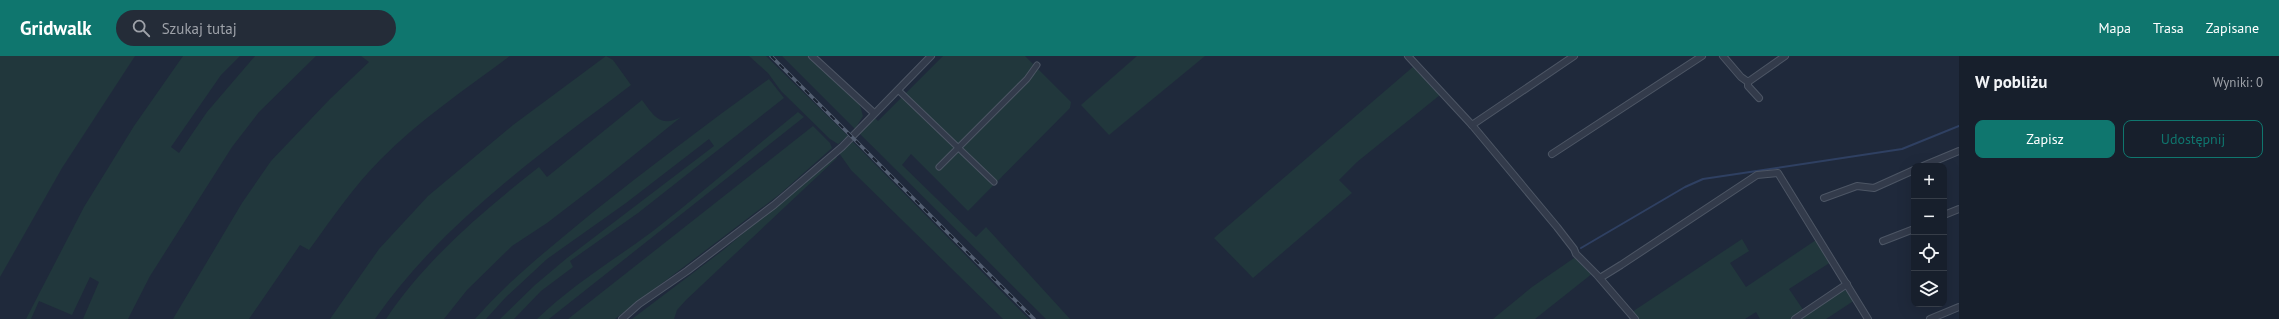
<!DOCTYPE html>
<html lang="pl">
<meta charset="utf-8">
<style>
:root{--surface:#171f2c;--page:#242c38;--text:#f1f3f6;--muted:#9ea2a9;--line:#363d48;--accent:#0f766e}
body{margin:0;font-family:"PT Sans",sans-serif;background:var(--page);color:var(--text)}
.controls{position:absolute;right:12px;bottom:12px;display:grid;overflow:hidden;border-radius:8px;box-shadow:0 4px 16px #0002}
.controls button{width:36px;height:36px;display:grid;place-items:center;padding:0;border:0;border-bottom:1px solid var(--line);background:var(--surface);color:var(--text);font:20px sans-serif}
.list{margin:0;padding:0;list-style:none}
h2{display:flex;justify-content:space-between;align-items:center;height:52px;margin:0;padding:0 16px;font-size:17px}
h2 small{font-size:13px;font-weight:400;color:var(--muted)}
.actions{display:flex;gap:8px;padding:12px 16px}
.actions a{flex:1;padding:9px 0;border:1px solid var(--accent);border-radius:8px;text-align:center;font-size:14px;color:var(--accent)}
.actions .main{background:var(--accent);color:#fff}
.icon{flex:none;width:22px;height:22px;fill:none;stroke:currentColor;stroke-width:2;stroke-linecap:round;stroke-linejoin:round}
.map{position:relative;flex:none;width:1959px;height:263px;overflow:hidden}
header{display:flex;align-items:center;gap:24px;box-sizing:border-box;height:56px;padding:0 20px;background:var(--accent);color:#fff}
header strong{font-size:19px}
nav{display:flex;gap:22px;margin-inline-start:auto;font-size:14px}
.search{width:280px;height:36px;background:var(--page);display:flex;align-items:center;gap:10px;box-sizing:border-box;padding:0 14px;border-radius:22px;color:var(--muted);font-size:15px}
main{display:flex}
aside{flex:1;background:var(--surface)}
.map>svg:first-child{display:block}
</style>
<header>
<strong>Gridwalk</strong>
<div class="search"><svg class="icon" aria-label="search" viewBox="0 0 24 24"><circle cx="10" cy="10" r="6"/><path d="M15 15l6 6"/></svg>Szukaj tutaj</div>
<nav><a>Mapa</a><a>Trasa</a><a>Zapisane</a></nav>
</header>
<main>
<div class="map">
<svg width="1959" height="263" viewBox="0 0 1959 263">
<rect width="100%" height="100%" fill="#1f293b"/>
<g fill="#21373c">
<polygon points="0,0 135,0 62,112 0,221"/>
<polygon points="183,0 240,0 221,19 171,91 179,97 207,56 255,0 316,0 259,56 232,91 150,220 128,263 83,263 99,226 90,221 72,259 39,245 31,263 26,263 84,151 134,70"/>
<path d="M361,0H510C466,33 419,64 380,104C353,131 331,164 309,194L300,189L249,263H173L242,147L271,105L330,43L369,6Z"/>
<path d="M606,0L613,4L631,29C539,99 442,167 375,263H330L379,193L428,140L513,69Z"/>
<polygon points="749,0 766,0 848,80 838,88 830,83 781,35 768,17"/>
<polygon points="782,0 809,0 859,46 863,60 855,73"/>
<polygon points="943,0 1025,0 1071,46 1070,52 968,155 911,98 902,109 976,181 986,171 1070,263 1046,263 859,77 874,61 878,65"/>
<polygon points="1137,0 1205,0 1109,79 1081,49"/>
<polygon points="1414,10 1440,39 1357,106 1339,124 1352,137 1253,222 1214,182"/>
<path d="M769,23L784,42L638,157L570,205L573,211L541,235L514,263H500L535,229L567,202L714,90L709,83L626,147L547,203L506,241L486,263H475C510,223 551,191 592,157C650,111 709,66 769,23Z"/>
<path d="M642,44C654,60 660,72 681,61L603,124L547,167L512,190L467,234L444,263H386C426,203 483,155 539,111L547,121Z"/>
<path d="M798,56L804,61L549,263H537C572,229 614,204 653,175C702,137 750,95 798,56Z"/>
<polygon points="813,70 830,87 832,92 780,138 615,263 568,263"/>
<polygon points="851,84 1029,263 1003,263 851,114 839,97"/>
<polygon points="836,100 837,102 686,244 677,254 674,263 632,263 722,195"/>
<polygon points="1742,183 1749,195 1730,207 1746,231 1816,184 1831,206 1789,233 1804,255 1791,263 1760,263 1756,256 1745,263 1638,263 1632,256"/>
<polygon points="1577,200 1593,217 1535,263 1493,263 1532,231"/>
<polygon points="1847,234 1855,244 1826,263 1800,263 1842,235"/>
</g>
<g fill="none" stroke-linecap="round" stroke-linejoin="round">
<polyline stroke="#2f4062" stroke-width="2" points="1581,192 1685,131 1703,123 1902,93 1959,70"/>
<defs>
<g id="pedestrian">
<polyline points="898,34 994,126"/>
<polyline points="939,111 1027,23 1037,9"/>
</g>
<g id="minor">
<polyline points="812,0 874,57"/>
<polyline points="1408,0 1472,69 1557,171 1574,193 1576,198 1597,219 1635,263"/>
<polyline points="1723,0 1741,21 1748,26"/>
<polyline points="1759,42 1748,30 1748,26 1785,0"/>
<polyline points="1472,69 1574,0"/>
<polyline points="1552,98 1702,0"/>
<polyline points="1923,110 1959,95"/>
<polyline points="1824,142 1857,130 1874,132 1914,114"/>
<polyline points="1944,159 1959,153"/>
<polyline points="1883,185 1914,173"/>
<polyline points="1600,222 1621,209 1757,119 1778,117 1868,263"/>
<polyline points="622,263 639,248 687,215 774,149 842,91 931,0"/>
<polyline points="1795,263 1847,228"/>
<polyline points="1930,263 1959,251"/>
</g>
</defs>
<use href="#pedestrian" stroke="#4d5665" stroke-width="7"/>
<use href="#minor" stroke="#4d5665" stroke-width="8"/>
<use href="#pedestrian" stroke="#333b4b" stroke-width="5"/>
<use href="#minor" stroke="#333b4b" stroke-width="6"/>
<defs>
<polyline id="rail" points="771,0 1034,263"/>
</defs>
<use href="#rail" stroke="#545f72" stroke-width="3.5"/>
<use href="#rail" stroke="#18202f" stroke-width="2" stroke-dasharray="6" stroke-linecap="butt"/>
</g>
</svg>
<div class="controls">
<button>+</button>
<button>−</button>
<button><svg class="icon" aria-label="locate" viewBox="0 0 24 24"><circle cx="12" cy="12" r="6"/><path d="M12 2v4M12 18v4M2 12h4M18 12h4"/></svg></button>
<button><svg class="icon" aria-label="layers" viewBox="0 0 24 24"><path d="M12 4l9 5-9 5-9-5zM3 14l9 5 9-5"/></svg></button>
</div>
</div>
<aside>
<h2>W pobliżu<small>Wyniki: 0</small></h2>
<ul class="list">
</ul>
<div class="actions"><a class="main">Zapisz</a><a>Udostępnij</a></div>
</aside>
</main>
